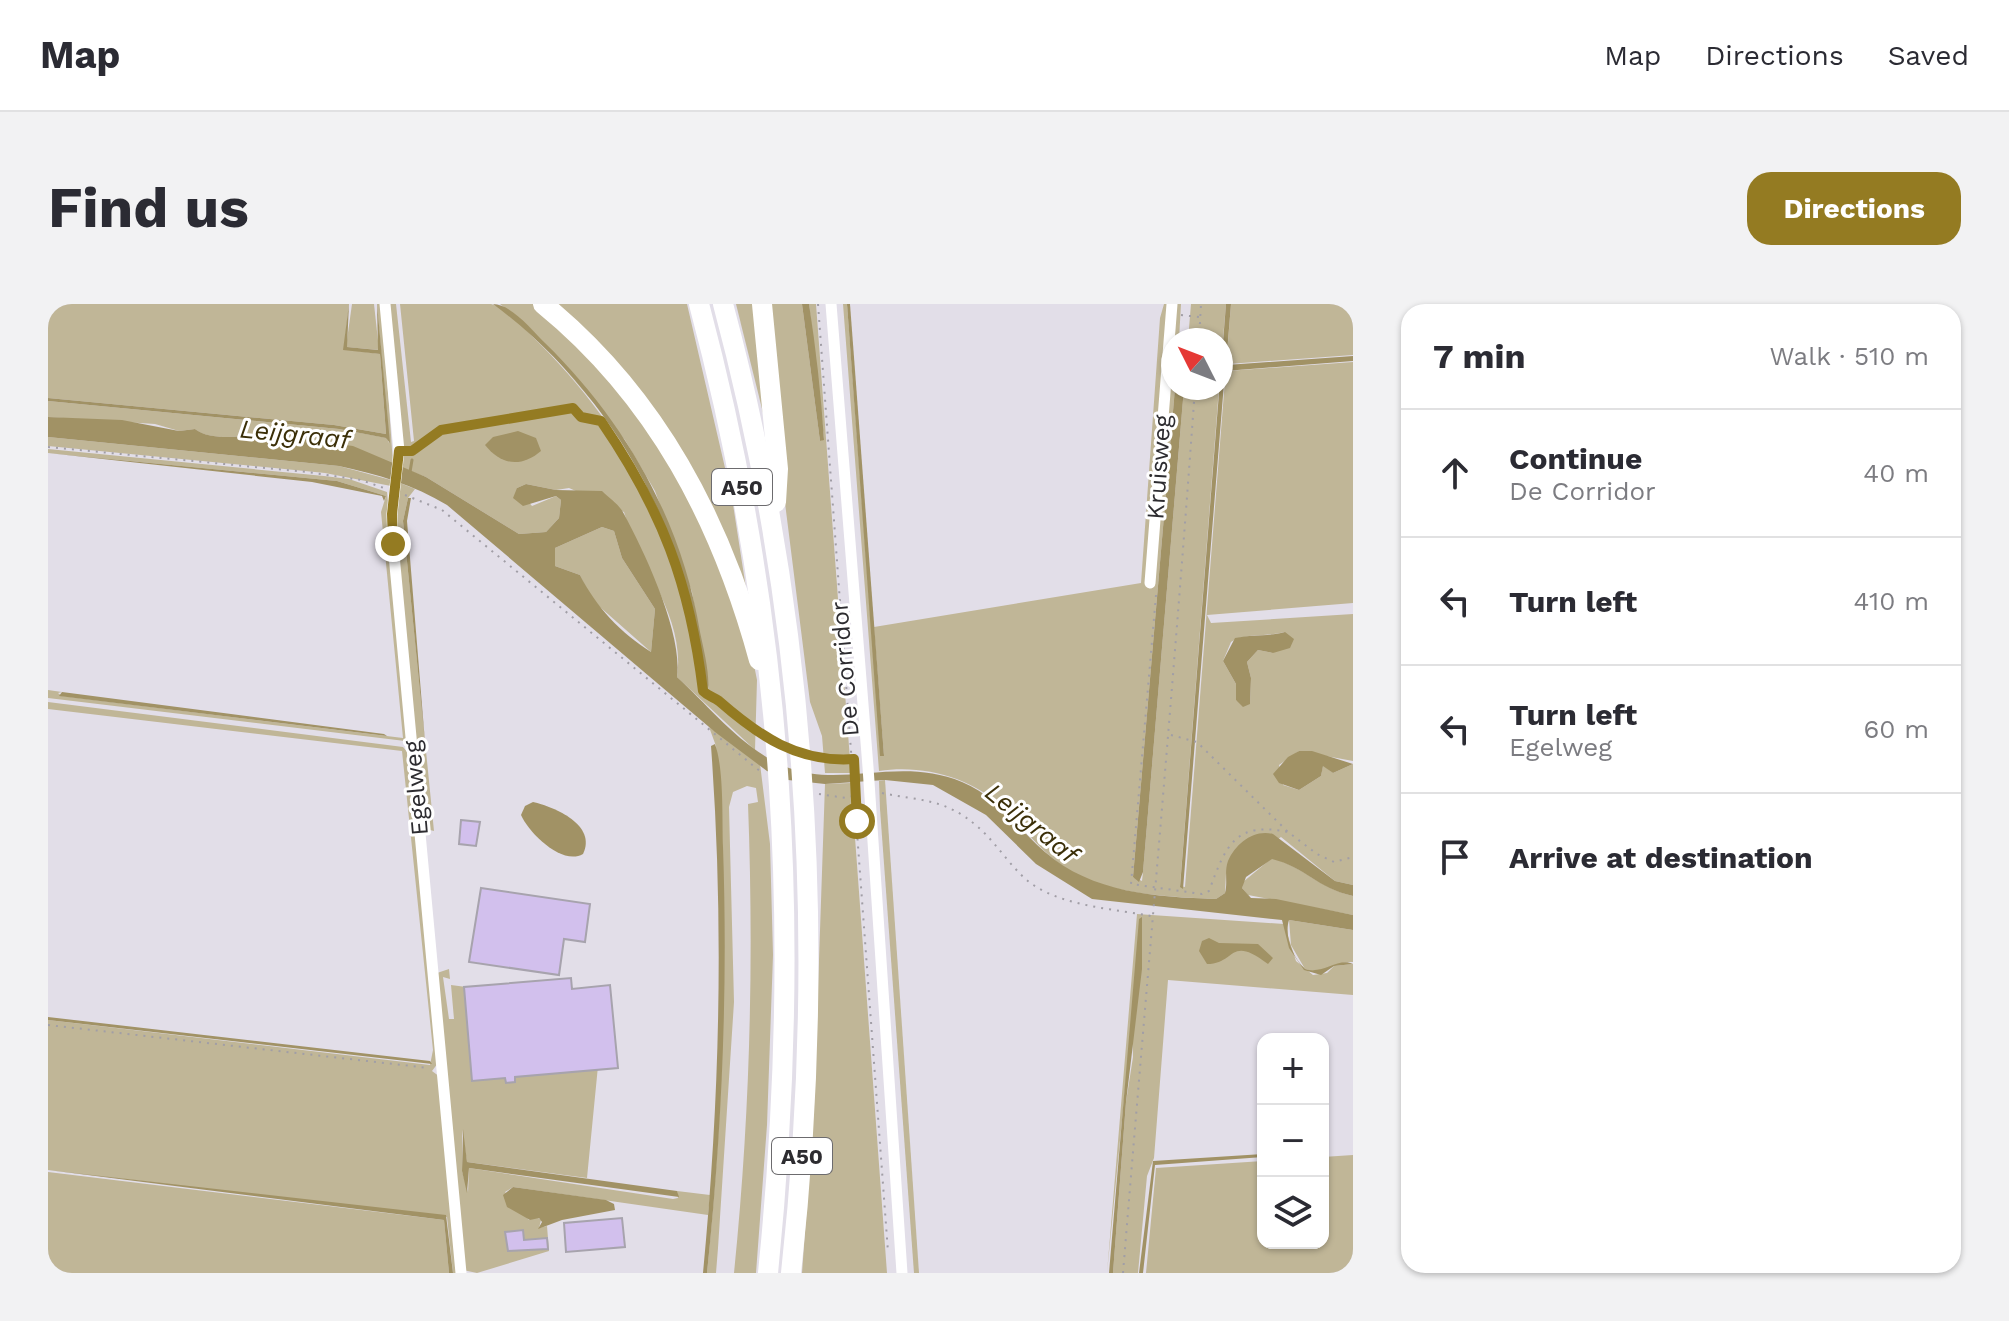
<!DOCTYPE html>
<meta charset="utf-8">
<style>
:root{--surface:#fff;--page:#f2f2f3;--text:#2b2b33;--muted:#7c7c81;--line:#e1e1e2;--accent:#947b22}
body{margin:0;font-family:"Work Sans",sans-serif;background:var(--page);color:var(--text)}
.controls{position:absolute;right:24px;bottom:24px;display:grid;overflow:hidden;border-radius:16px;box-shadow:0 2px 6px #0004}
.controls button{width:72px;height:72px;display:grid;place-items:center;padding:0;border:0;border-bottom:2px solid var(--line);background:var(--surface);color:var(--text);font:40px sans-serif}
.compass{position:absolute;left:1113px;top:24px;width:72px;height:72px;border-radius:50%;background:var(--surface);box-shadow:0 2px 6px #0004;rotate:312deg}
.stop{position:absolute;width:24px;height:24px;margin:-18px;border:6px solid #947b22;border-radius:50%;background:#fff}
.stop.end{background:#947b22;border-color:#fff;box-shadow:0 2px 8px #0008}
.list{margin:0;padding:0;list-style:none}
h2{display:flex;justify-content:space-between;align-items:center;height:104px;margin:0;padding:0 32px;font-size:34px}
h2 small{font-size:26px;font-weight:400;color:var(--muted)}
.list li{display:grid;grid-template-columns:52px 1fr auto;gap:24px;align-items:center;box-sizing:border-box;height:128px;padding:0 32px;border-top:2px solid var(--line)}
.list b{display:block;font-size:30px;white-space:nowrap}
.list p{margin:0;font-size:26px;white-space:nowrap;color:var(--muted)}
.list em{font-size:26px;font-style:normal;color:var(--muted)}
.icon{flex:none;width:44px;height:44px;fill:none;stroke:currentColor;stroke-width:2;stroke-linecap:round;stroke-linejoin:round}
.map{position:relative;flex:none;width:1305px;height:969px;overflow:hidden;border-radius:24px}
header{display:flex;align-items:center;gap:48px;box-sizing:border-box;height:112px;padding:0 40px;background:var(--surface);border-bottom:2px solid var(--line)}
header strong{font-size:38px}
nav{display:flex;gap:44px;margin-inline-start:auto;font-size:28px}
.intro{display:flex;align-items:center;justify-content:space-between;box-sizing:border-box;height:192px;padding:0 48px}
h1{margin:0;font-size:56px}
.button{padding:20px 36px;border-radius:24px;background:var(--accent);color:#fff;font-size:28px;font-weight:700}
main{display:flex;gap:48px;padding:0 48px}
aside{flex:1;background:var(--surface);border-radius:24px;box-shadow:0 2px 6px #0004}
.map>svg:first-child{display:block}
</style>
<header>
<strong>Map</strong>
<nav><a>Map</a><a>Directions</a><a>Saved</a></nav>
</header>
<div class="intro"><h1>Find us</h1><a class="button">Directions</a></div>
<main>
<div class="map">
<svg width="1305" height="969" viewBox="0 0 1305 969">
<rect width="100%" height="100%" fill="#e2dee8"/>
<g fill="#c0b697" fill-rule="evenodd">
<polygon points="0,0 301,0 296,45 332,50 338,130 286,121 0,94"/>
<polygon points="304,0 326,0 331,46 298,43"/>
<path d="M329,0H334L345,160L213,129C195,133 161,137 147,125L131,127L107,120L0,113V97L291,125L339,134L341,139Z"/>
<path d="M341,0H348L363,138L366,137L352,0C378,0 418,0 443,0C460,4 481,30 494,42C588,137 643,252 658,385L661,387L644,288L607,187L577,136L483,25L452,0H488L543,49L633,168L702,341L709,376L707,446L629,373C638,314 592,263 576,208L521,184L508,186L478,180L469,184L484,202L508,192L513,196L511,214L498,228L471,230L378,173L354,164Z"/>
<polygon points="501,0 639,0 684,194 700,297 665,210"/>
<polygon points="688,0 710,0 721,133"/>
<polygon points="718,0 754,0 772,137 776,135 761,0 768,0 803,469 777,469 774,432 762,398 737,199"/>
<path d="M795,0H799L833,452H836L826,323L1093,279L1112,14L1116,0H1133L1131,36H1125L1127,84L1085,573L1094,577L1095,568L1136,84H1171L1132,582L1137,583L1183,0H1305V51L1180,60L1179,67L1305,58V299L1159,311L1163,319L1305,310V457L1251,447L1231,461L1235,481L1251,486L1273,472L1275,461L1285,469L1305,460V581L1287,577L1233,533L1178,570L1177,589L1168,595C1123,593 1070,591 1029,571C999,555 979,528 956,505C925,473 874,460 831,467ZM1237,328L1225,349L1210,346L1199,358L1203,374L1202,400L1188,396V380L1175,357L1183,338C1195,329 1219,333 1237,328Z"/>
<polygon points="1143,0 1178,0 1173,58 1173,36 1140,36"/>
<polygon points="0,133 291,162 343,176 343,182 277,169 0,142"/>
<polygon points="0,145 276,172 301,175 339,188 360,434 357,437 0,394 0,386 14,388 10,389 14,392 355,434 333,208 338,192 289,177 0,149"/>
<polygon points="352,179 367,185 360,194 355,217 386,527 374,524 347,211"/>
<polygon points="554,223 566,227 574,254 607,305 603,348 544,296 532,271 507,262 507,244"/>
<polygon points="0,398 355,443 361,450 390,759 384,767 392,773 410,969 405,969 399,913 0,866 0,716 382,761 385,746 354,447 0,405"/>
<path d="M661,423L712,460L722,540L725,651L719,821L708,969H686C702,812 706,657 700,500L710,498L708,484L699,482L685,488L681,503L686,698L670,944L668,969H659C677,793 681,618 668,442Z"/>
<polygon points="837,476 871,969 866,969 832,505 831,477"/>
<polygon points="803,479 839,969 754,969 766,803 777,480"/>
<path d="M1224,554C1256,563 1271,584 1305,592V611L1200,591L1194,584L1195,578Z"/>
<polygon points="1089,610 1236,620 1248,657 1265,671 1279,669 1286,662 1305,660 1305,691 1120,676 1106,854 1099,872 1090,969 1065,969 1078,798 1085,753 1084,714 1059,969"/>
<path d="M1241,616L1305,626V658C1288,657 1274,671 1257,665L1243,641Z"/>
<polygon points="401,665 402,675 395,673 401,715 406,715 403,681 556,701 539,874 419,858 414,826 414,867 420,888 421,864 625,895 630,894 629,887 662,891 660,911 465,883 457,888 481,916 489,913 493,916 491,924 499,922 501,947 429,969 415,966 389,669"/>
<polygon points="1305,851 1305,969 1098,969 1108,864 1215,857 1215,939 1275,939 1275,853"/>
<polygon points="0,868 396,916 401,969 0,969"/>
</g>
<g fill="#a19265" fill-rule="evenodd">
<polygon points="301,0 299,43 330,46 329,0 342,139 338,134 291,125 0,97 0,94 286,121 338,130 332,50 295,46"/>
<path d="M445,0C463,0 484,26 497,39C577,117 634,217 652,328C656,347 662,370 660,388C654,379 643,301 638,282C606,170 538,69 445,0Z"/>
<path d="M754,0H761C768,45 773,90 776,136L772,137Z"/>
<polygon points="799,0 802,0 836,452 832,452"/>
<polygon points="1178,0 1183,0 1178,61 1305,52 1305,57 1177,67 1135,585 1132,583"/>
<polygon points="1127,84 1136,84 1095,568 1091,578 1085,573"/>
<path d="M0,113L74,116L131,127L147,125C162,137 195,133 213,129L305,142L378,173L471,230L498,228L511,214L513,196L508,192L475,202L465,194L469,184L478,180L508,186L554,187C561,194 572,201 576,210C597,249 635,330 629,373C663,404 697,448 741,464C795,484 852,452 914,478C950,493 968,523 997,548C1044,589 1108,593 1168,595L1177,589C1180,578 1176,568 1180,557C1188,539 1206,525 1225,530L1287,577L1305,581V592C1269,584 1257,563 1224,555L1198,573L1194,584L1203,594L1228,595L1305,611V626L1241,616C1236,632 1245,654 1257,665C1275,671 1290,653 1305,660L1286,662L1273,671L1256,666L1241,644L1234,616L1044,595L988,560L938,511L885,481L837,476L777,480L740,476L719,467L667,428L399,201C366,181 329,170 291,162L0,133ZM554,223L566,227L574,254L607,305L603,348C573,329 548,303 532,271L507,262V244Z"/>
<path d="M470,127L488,134L493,147C473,164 453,161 437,141L445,133Z"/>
<polygon points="0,149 289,177 338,192 336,197 334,192 264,178"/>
<polygon points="360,194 363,194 359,217 377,438 355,217"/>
<path d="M1237,328L1246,335L1242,344L1225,349L1210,346L1199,358L1203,374L1202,400L1195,403L1188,396V380L1175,357L1187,334C1205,330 1217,333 1237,328Z"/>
<polygon points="14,388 336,430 339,432 11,392"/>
<path d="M667,440C676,465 674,514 675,543C680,685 674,827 659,969H655C672,793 676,618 663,442Z"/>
<polygon points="1251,447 1264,447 1305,460 1285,469 1275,462 1273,472 1251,486 1231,479 1225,470 1240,453"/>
<path d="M485,498C507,503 549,521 535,550C514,562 481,529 473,511L477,502Z"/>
<polygon points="1094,613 1094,665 1078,798 1065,969 1061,969 1091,615"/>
<path d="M1161,634L1171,639L1210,640L1225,654L1220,660C1181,630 1188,660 1159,660L1151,647L1154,637Z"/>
<polygon points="0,713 382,757 384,760 0,716"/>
<polygon points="415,825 419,858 629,887 631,893 421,864 419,889 414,867"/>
<polygon points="1215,850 1215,853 1107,861 1095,969 1091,969 1105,857"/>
<polygon points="0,866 398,911 405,969 401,969 396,916"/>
<polygon points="465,883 558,896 566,900 567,906 514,916 490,925 494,918 491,914 482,916 459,903 455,891"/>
</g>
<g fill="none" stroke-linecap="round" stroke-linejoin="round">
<polyline stroke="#a19265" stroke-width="3" points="362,168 364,156"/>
</g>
<g fill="#d2c0ed" stroke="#a7a3ad" stroke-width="2">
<polygon points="413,516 432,518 428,542 411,540"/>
<polygon points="433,584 542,600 537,638 516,635 511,671 421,658"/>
<polygon points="523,674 524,685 562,681 570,764 467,773 467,778 458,779 457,774 424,777 416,683"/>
<polygon points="574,914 577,943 518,948 516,919"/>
<polygon points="475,926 476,936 499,934 500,945 460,947 457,928"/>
</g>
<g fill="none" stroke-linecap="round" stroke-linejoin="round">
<g stroke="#a19ea6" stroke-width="2" stroke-dasharray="2 6" stroke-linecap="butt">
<polyline points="770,0 840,948"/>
<polyline points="1133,11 1151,13"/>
<polyline points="1151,36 1153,0"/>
<polyline points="0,143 259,168 313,176 336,184"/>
<path d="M360,147L393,126L525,104L533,113L553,117C614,206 642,279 655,387L711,430"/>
<polyline points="357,191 394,206 713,468"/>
<path d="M1108,291L1083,580L1154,590L1161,587C1178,541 1187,517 1240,528"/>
<polyline points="1123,431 1149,438 1240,528 1269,550 1286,558 1305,553"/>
<polyline points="768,453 805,455"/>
<path d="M834,489C872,497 897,494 930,523C951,541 966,570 990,584C1023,603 1067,605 1103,612"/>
<polyline points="771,490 798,494 811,490"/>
<polyline points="0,721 381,764"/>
<path d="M1075,969C1099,674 1126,379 1147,84"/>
</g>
<g stroke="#fff" stroke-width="11">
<polyline points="337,0 351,147 344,210 345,240 413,969"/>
<polyline points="783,0 820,463 854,969"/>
<polyline points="1102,279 1124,0"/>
</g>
<g stroke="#fff" stroke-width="20">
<path d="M495,0C609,93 673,217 711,356"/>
<path d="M651,0C738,326 754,634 720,969"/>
<path d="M675,0C760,317 779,644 743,969"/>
<polyline points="714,0 730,165 728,198"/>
</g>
</g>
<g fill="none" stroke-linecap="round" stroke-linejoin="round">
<path stroke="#947b22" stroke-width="10" d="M345,240L344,210L351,147H364L393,126L525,104L533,113L553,117C614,206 642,280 655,387C660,392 665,393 671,397C711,432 750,459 806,455L809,517"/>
</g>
<g text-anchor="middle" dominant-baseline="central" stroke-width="6" stroke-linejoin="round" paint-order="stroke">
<g fill="#fff" stroke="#6c6b6e" stroke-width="2">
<rect x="664" y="165" width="60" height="36" rx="6"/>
<rect x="724" y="834" width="60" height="36" rx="6"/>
</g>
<g font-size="22" font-weight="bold" fill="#2d2c30">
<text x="694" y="183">A50</text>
<text x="754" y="852">A50</text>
</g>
<g font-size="24" fill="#2d2c30" stroke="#fff">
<text transform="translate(1111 163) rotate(-86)">Kruisweg</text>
<text transform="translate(797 365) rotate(-95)">De Corridor</text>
<text transform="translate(368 484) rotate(-95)">Egelweg</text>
</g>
<g font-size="26" font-style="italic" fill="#3b2f08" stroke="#fff">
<text transform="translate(247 130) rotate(6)">Leijgraaf</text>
<text transform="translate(984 519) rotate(39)">Leijgraaf</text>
</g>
</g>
</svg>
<div class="controls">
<button>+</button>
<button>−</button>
<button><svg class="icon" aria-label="layers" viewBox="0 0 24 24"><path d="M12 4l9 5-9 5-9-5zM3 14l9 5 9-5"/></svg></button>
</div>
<svg class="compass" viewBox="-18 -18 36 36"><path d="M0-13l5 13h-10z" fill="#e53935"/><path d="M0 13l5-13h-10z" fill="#7c7c81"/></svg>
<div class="stop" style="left:809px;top:517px"></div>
<div class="stop end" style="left:345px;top:240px"></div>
</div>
<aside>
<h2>7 min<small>Walk · 510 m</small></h2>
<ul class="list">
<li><svg class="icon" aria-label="ahead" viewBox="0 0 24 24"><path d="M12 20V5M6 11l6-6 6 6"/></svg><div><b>Continue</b><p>De Corridor</p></div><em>40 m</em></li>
<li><svg class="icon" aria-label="left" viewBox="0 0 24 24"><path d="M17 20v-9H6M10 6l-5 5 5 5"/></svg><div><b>Turn left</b></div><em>410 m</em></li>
<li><svg class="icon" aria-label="left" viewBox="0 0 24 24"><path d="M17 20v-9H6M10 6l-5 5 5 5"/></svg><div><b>Turn left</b><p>Egelweg</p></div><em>60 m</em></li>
<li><svg class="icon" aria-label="arrive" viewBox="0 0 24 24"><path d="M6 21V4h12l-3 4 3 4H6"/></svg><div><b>Arrive at destination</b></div></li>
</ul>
</aside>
</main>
